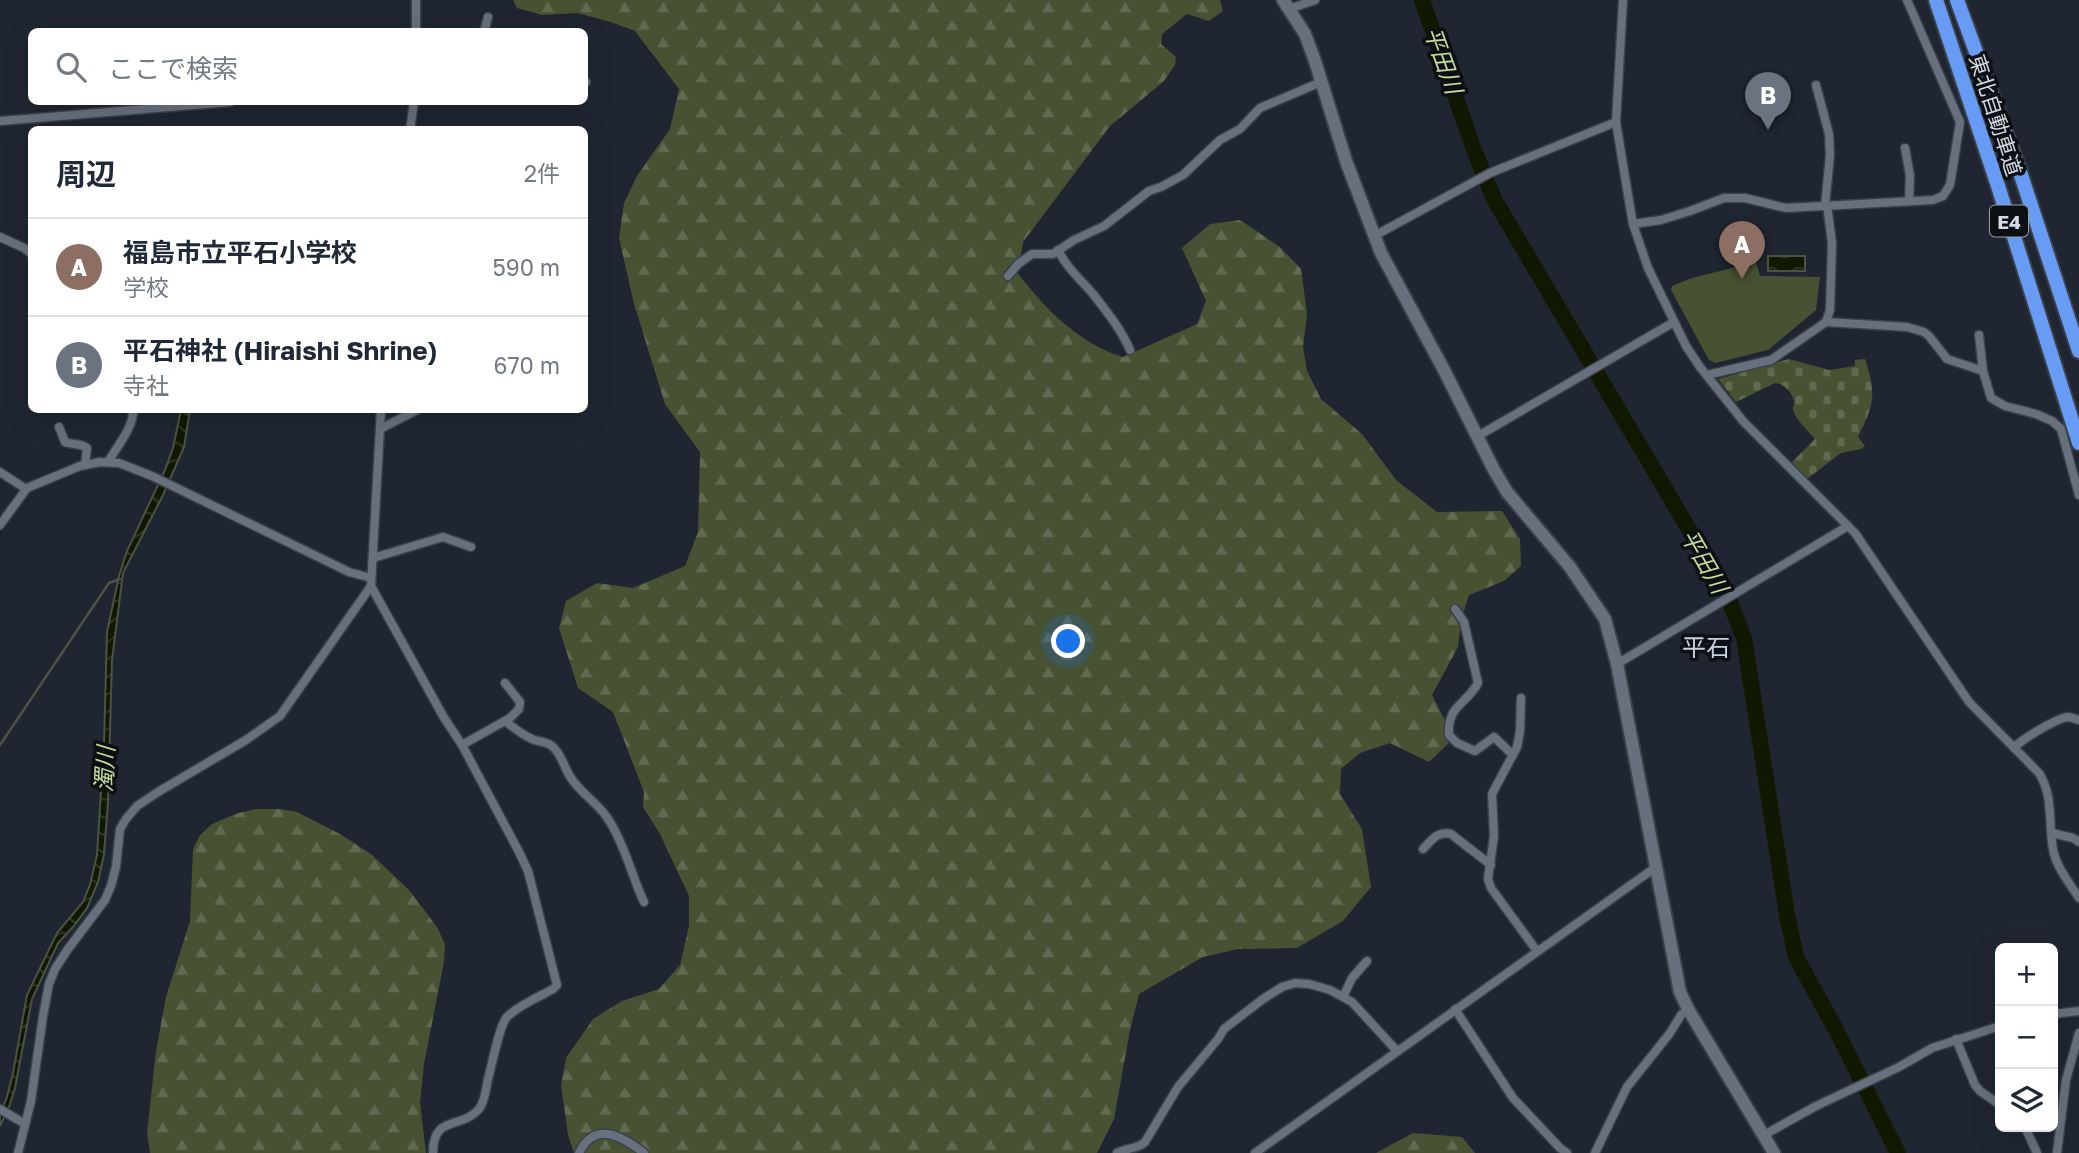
<!DOCTYPE html>
<html lang="ja">
<meta charset="utf-8">
<style>
:root{--surface:#fff;--page:#f6f6f7;--text:#1f2937;--muted:#747a83;--line:#e0e1e3;--accent:#111827}
body{margin:0;font-family:"Golos Text","Noto Sans JP",sans-serif;background:var(--page);color:var(--text)}
.controls{position:absolute;right:21px;bottom:21px;display:grid;overflow:hidden;border-radius:10px;box-shadow:0 7px 28px #0002}
.controls button{width:63px;height:63px;display:grid;place-items:center;padding:0;border:0;border-bottom:2px solid var(--line);background:var(--surface);color:var(--text);font:35px sans-serif}
.you{position:absolute;left:1069px;top:642px;width:24px;height:24px;margin:-18px;border:5px solid #fff;border-radius:50%;background:#1a73e8;box-shadow:0 0 0 10px #1a73e833}
.badge{display:grid;place-items:center;width:46px;height:46px;border-radius:50%;background:var(--accent);color:#fff;font-size:23px;font-weight:700}
.pin{position:absolute;translate:-50% -58px;filter:drop-shadow(0 2px 4px #0008)}
.pin::after{content:'';position:absolute;top:37px;width:24px;height:21px;background:inherit;clip-path:polygon(0 0,100% 0,50% 100%)}
.list{margin:0;padding:0;list-style:none}
h2{display:flex;justify-content:space-between;align-items:center;height:91px;margin:0;padding:0 28px;font-size:30px}
h2 small{font-size:23px;font-weight:400;color:var(--muted)}
.list li{display:grid;grid-template-columns:46px 1fr auto;gap:21px;align-items:center;box-sizing:border-box;height:98px;padding:0 28px;border-top:2px solid var(--line)}
.list b{display:block;font-size:26px;white-space:nowrap}
.list p{margin:0;font-size:23px;white-space:nowrap;color:var(--muted)}
.list em{font-size:23px;font-style:normal;color:var(--muted)}
.icon{flex:none;width:38px;height:38px;fill:none;stroke:currentColor;stroke-width:2;stroke-linecap:round;stroke-linejoin:round}
.map{position:relative;flex:none;width:2079px;height:1153px;overflow:hidden}
.search{position:absolute;background:var(--surface);box-shadow:0 7px 28px #0002;left:28px;top:28px;width:560px;height:77px;display:flex;align-items:center;gap:18px;box-sizing:border-box;padding:0 24px;border-radius:10px;color:var(--muted);font-size:26px}
.panel{position:absolute;background:var(--surface);box-shadow:0 7px 28px #0002;left:28px;top:126px;width:560px;height:287px;border-radius:10px}
.map>svg:first-child{display:block}
</style>
<div class="map">
<svg width="2079" height="1153" viewBox="0 0 2079 1153">
<defs>
<pattern id="forest-firs" width="22" height="20" patternUnits="userSpaceOnUse" patternTransform="scale(1.75)"><rect width="22" height="20" fill="#475232"/><path d="M5 1l3.5 6h-7zM16 11l3.5 6h-7z" fill="#616a50"/></pattern>
<pattern id="cemetery-stones" width="16" height="16" patternUnits="userSpaceOnUse" patternTransform="scale(1.75)"><rect width="16" height="16" fill="#475232"/><path d="M2 7V4a2 2 0 0 1 4 0v3zM10 15v-3a2 2 0 0 1 4 0v3z" fill="#616a50"/></pattern>
<pattern id="water-waves" width="16" height="10" patternUnits="userSpaceOnUse" patternTransform="scale(1.75)"><rect width="16" height="10" fill="#101900"/><path d="M0 5q4-4 8 0t8 0" fill="none" stroke="#323a25"/></pattern>
</defs>
<rect width="100%" height="100%" fill="#1f2631"/>
<g fill="url(#forest-firs)">
<path d="M513,0H1220L1223,11L1209,21L1187,14L1162,34L1161,44L1176,57L1175,65L1164,81L1110,126L1023,242L1018,274C1047,310 1078,343 1123,357L1197,324L1206,301L1182,248L1210,224L1240,220L1280,247L1301,269L1307,314L1303,347L1307,371L1321,399L1362,434L1396,480L1437,512L1502,511L1520,539L1521,566L1504,581L1469,595L1461,620L1458,647L1432,695L1454,738L1429,762L1390,743L1360,753L1341,769L1340,794L1362,829L1371,887L1343,921L1297,948L1238,949L1203,957L1139,994L1130,1030L1114,1119L1097,1153H574L568,1135L561,1085L566,1058L593,1019L622,1001L659,989L680,965L689,926V896L660,834L643,807L644,792L613,712L578,688L559,628L566,601L597,583L633,588L685,566L698,532L700,452L665,404L634,304L619,238L624,203L637,176L670,129L679,89L635,31L611,22L577,13L542,15L517,8Z"/>
<polygon points="256,809 280,809 297,812 340,834 371,854 409,890 437,927 445,944 444,962 424,1064 420,1103 426,1153 150,1153 147,1133 156,1051 166,997 190,921 193,849 200,835 212,824 238,813"/>
<polygon points="1413,1133 1462,1137 1475,1153 1376,1153"/>
</g>
<path fill="url(#cemetery-stones)" d="M1789,359L1829,370L1855,366V360L1865,359C1877,396 1874,404 1858,437L1865,446L1861,449L1841,453L1807,479L1791,463L1815,439C1810,433 1796,420 1794,412C1791,405 1795,409 1794,401C1792,392 1784,384 1775,383L1736,402L1718,379Z"/>
<polygon fill="#475232" points="1756,262 1760,276 1820,277 1816,310 1768,350 1715,363 1709,360 1671,290 1672,286 1692,278"/>
<g fill="url(#water-waves)" stroke="#4b5344" stroke-width="2">
<rect x="1768" y="256" width="37" height="15"/>
<polygon points="181,410 190,410 184,447 163,495 123,573 112,660 108,802 104,854 98,882 87,908 73,927 58,943 32,999 15,1088 9,1107 0,1126 0,1114 7,1097 13,1073 27,995 57,933 83,902 90,885 97,855 104,743 107,632 119,576 127,551 165,470 173,448"/>
</g>
<g fill="none" stroke-linecap="round" stroke-linejoin="round">
<polyline stroke="#4b5344" stroke-width="2.5" points="0,745 109,583 120,579"/>
<polyline stroke="#101900" stroke-width="16" points="1422,0 1474,150 1494,199 1726,592 1744,638 1787,915 1796,957 1835,1028 1898,1153"/>
<defs>
<g id="street">
<polyline points="416,0 416,32"/>
<path d="M1623,0L1616,122L1627,189L1633,224L1648,268L1686,346L1700,367L1743,421L1855,533L1969,702L2039,773C2054,797 2048,823 2053,849C2056,867 2069,882 2079,898"/>
<polyline points="1289,9 1315,0"/>
<polyline points="484,32 488,17"/>
<polyline points="584,81 586,82"/>
<polyline points="1816,85 1829,134 1830,155 1825,206"/>
<polyline points="0,121 230,102"/>
<polyline points="410,130 414,102"/>
<polyline points="1905,148 1910,176 1909,201"/>
<polyline points="1633,224 1661,220 1690,211 1724,198 1745,198 1786,208 1933,200 1943,196 1950,185 1960,122 1907,0"/>
<polyline points="1374,236 1490,173 1616,122"/>
<polyline points="0,237 24,248 32,254"/>
<path d="M1058,250C1067,268 1080,279 1093,294C1107,312 1121,329 1130,350"/>
<polyline points="1008,276 1018,264 1032,254 1053,254 1074,240 1104,226 1149,191 1161,187 1183,175 1220,140 1240,129 1260,108 1321,82"/>
<polyline points="1826,322 1907,327 1924,332 1929,336 1947,359 1983,371"/>
<polyline points="1979,335 1983,371 1991,398 2005,406 2036,414 2052,421 2061,429 2079,495"/>
<polyline points="1707,375 1771,360 1826,322 1830,310 1832,243 1827,205"/>
<path d="M59,427L65,442C72,445 81,443 87,448L85,465"/>
<polyline points="380,429 417,410"/>
<polyline points="1478,436 1674,322"/>
<path d="M108,462C116,448 134,427 133,410"/>
<polyline points="0,472 26,489"/>
<polyline points="0,525 27,488 80,466 100,462 119,463 152,476 349,572 371,578"/>
<polyline points="373,558 443,537 471,547"/>
<path d="M371,586L443,716L462,745L519,852L528,871L557,985L553,989C539,997 519,1005 507,1017C499,1026 492,1065 488,1079C486,1088 485,1102 479,1109C461,1130 433,1114 433,1153"/>
<path d="M1455,609L1464,622L1478,683C1466,705 1447,705 1449,735L1457,743L1475,751L1494,737L1513,755"/>
<polyline points="1617,664 1848,526"/>
<polyline points="1521,698 1520,731 1517,747 1492,794 1494,836 1488,879 1491,888 1537,951"/>
<path d="M505,721C513,727 522,735 532,739C538,742 546,741 552,746C562,754 564,768 571,778C582,795 600,804 610,822C625,846 632,876 644,902"/>
<polyline points="462,745 510,718 519,709 520,702 505,683"/>
<path d="M2014,748C2022,739 2057,718 2068,717C2072,717 2075,719 2079,720"/>
<polyline points="2052,833 2073,838 2079,842"/>
<path d="M1423,849C1431,841 1438,830 1451,834L1491,865"/>
<polyline points="1343,997 1352,978 1367,961"/>
<polyline points="1455,1009 1513,1098 1560,1148 1567,1153"/>
<polyline points="2053,1014 2079,1011"/>
<polyline points="1956,1039 1975,1085 1980,1091 2000,1105"/>
<polyline points="0,1109 25,1124"/>
<polyline points="2025,1127 2037,1153"/>
<polyline points="1764,1135 1816,1106 1899,1067 1932,1048 2000,1026"/>
<polyline points="18,1153 31,1101 43,1016 49,984 55,969 68,949 105,900 111,886 116,867 120,829 126,819 137,806 158,792 246,740 280,716 371,586 381,410"/>
<path d="M579,1153C595,1120 622,1136 644,1153"/>
<path d="M1117,1153C1127,1147 1137,1150 1145,1142L1178,1087L1218,1039L1224,1029L1263,999L1282,987L1295,983L1309,984L1330,990L1352,1002L1397,1051"/>
<polyline points="1255,1153 1656,867"/>
<polyline points="1595,1153 1627,1087 1670,1033 1681,1015 1688,1009"/>
<polyline points="2057,1153 2066,1080 2079,1033"/>
</g>
<polyline id="secondary" points="1283,0 1305,34 1315,61 1346,161 1381,253 1444,370 1494,470 1507,492 1570,567 1605,619 1617,664 1680,992 1688,1009 1774,1153"/>
<g id="highway">
<polyline points="1936,0 1998,186 2079,443"/>
<polyline points="1957,0 2020,172 2079,351"/>
</g>
</defs>
<use href="#street" stroke="#3a4049" stroke-width="11"/>
<use href="#secondary" stroke="#3a4049" stroke-width="16"/>
<use href="#highway" stroke="#3a4049" stroke-width="18"/>
<use href="#street" stroke="#68707e" stroke-width="8"/>
<use href="#secondary" stroke="#68707e" stroke-width="12"/>
<use href="#highway" stroke="#689bf4" stroke-width="14"/>
</g>
<g text-anchor="middle" dominant-baseline="central" stroke-width="7" stroke-linejoin="round" paint-order="stroke">
<rect fill="#0c0f14" stroke="#999ea5" stroke-width="2" x="1990" y="205.5" width="38" height="31" rx="5"/>
<g font-size="19" font-weight="bold" fill="#d6dbe3">
<text x="2009" y="221">E4</text>
</g>
<g font-size="21" fill="#d6dbe3" stroke="#0c0f14">
<text transform="translate(1996 115) rotate(72)">東北自動車道</text>
</g>
<g font-size="23" font-style="italic" fill="#c5df96" stroke="#0c0f14">
<text transform="translate(1444 60) rotate(70)">平田川</text>
<text transform="translate(1705 561) rotate(60)">平田川</text>
<text transform="translate(104 769) rotate(-87)">濁川</text>
</g>
<g font-size="24" fill="#c8d1e0" stroke="#0c0f14">
<text x="1706" y="646">平石</text>
</g>
</g>
</svg>
<div class="controls">
<button>+</button>
<button>−</button>
<button><svg class="icon" aria-label="layers" viewBox="0 0 24 24"><path d="M12 4l9 5-9 5-9-5zM3 14l9 5 9-5"/></svg></button>
</div>
<div class="you"></div>
<div class="pin badge" style="left:1742px;top:279px;background:#8d6e63">A</div>
<div class="pin badge" style="left:1768px;top:130px;background:#6b7280">B</div>
<div class="search"><svg class="icon" aria-label="search" viewBox="0 0 24 24"><circle cx="10" cy="10" r="6"/><path d="M15 15l6 6"/></svg>ここで検索</div>
<section class="panel">
<h2>周辺<small>2件</small></h2>
<ul class="list">
<li><span class="badge" style="background:#8d6e63">A</span><div><b>福島市立平石小学校</b><p>学校</p></div><em>590 m</em></li>
<li><span class="badge" style="background:#6b7280">B</span><div><b>平石神社 (Hiraishi Shrine)</b><p>寺社</p></div><em>670 m</em></li>
</ul>
</section>
</div>
